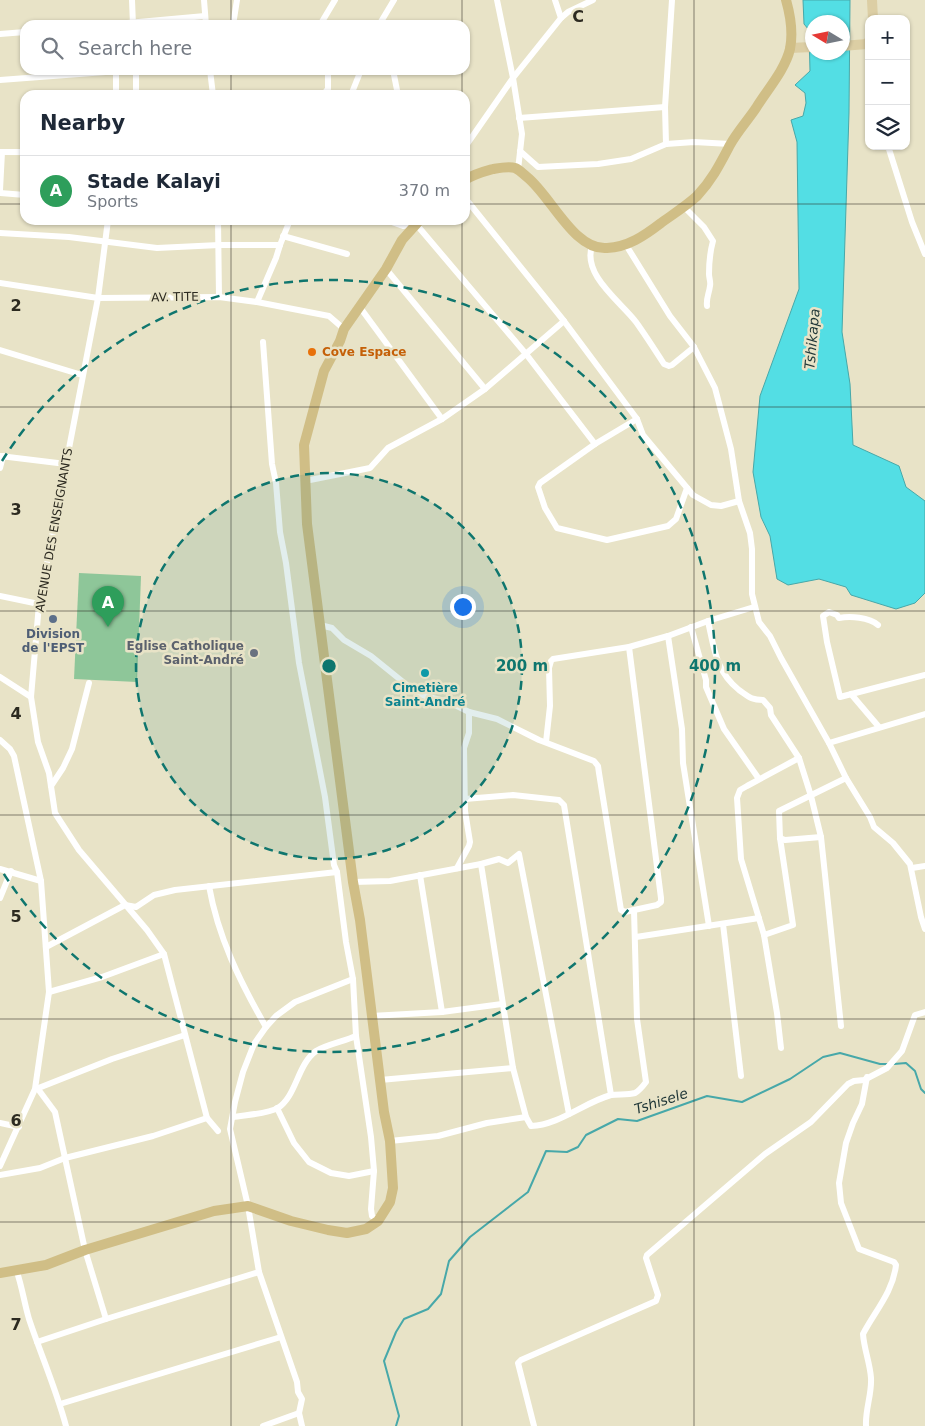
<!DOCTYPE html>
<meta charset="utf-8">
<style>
:root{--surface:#fff;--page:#f2f2f3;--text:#1f2937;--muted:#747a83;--line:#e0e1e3;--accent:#438397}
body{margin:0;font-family:"DejaVu Sans",sans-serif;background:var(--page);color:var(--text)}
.controls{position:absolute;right:15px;top:15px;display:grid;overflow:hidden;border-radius:10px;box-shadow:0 1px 4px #0004}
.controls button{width:45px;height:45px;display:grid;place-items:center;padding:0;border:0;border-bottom:1px solid var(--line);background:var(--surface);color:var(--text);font:25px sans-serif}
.compass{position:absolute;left:805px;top:15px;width:45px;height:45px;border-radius:50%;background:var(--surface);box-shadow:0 1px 4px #0004;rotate:280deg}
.you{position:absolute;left:462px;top:606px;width:18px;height:18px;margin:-12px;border:4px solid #fff;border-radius:50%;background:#1a73e8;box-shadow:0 0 0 8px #1a73e833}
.badge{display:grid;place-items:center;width:32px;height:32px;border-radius:50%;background:var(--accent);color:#fff;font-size:16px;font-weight:700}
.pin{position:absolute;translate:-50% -41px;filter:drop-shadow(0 1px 2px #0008)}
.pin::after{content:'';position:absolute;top:26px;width:18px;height:15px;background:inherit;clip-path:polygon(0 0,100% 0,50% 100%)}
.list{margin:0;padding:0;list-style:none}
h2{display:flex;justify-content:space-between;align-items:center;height:65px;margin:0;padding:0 20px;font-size:21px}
h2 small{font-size:16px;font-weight:400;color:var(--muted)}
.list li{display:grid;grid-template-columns:32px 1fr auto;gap:15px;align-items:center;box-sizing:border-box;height:70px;padding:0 20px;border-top:1px solid var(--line)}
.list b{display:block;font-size:19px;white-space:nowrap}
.list p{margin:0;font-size:16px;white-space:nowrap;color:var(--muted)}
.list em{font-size:16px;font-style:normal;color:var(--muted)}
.icon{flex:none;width:28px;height:28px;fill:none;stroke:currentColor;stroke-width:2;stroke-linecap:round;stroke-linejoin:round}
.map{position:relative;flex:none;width:925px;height:1426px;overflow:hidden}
.search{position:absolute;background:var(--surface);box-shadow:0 1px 4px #0004;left:20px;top:20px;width:450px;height:55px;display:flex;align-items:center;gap:12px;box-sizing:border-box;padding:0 18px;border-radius:15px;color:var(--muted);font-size:19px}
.panel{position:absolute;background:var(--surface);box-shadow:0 1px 4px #0004;left:20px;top:90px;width:450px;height:135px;border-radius:15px}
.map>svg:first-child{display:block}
</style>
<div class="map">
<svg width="925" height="1426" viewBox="0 0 925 1426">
<rect width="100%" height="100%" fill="#e8e3c7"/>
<polygon fill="#8ec699" points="79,573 141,576 137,682 74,679"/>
<path fill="#53dee4" stroke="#47a8a9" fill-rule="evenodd" d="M803,0H850L849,113L842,332L850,384L853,445L899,466L906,487L925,501V593L915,603L896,609L851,595L846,587L819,579L788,585L777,579L770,536L761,517L753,472L760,396L799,289L797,142L791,120L803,116L806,103L805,93L795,85L810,71L809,30L804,24ZM812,22H842V52H812Z"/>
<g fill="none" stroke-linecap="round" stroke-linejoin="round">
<g stroke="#47a8a9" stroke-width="2">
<polyline points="894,1064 906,1063 915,1071 921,1089 925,1093"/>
<polyline points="396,1426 399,1416 384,1361 396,1332 404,1319 428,1309 441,1294 449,1261 470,1237 528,1192 546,1151 567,1152 578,1147 586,1135 618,1119 637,1121 707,1096 742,1102 790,1079 823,1057 840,1053 880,1064 889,1064"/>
</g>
<g stroke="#fff" stroke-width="6">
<polyline points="132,0 133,25"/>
<polyline points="204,0 206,25"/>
<polyline points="497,0 513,78 522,134 518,170"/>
<polyline points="555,0 561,18"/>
<polyline points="105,25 205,16"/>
<polyline points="233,25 237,0"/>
<polyline points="320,25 335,0"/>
<polyline points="379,25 394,0"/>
<polyline points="0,34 25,32"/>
<polyline points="210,70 213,95"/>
<polyline points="393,70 398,95"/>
<polyline points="116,71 116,95"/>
<polyline points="0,80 132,70"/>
<polyline points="136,95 136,70"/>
<polyline points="323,95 328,89 328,70"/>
<polyline points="351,95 361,70"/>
<polyline points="519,118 665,107"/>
<polyline points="666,144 665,107 672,0"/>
<polyline points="888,146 912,222 925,254"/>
<polyline points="465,147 513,78 561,18 568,12 593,0"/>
<polyline points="520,151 538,167 598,164 631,159 666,144 694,142 730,144"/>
<polyline points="0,152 25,152"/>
<polyline points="0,190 2,152"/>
<polyline points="0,193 25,195"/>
<polyline points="465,198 564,321 637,419 643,435 693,495 711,505 721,506 739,501"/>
<path d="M683,206L704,227L713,241C710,252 709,263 709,274C709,278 711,282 710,286C709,294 706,298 707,306"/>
<polyline points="108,220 98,298 39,604 31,697 38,742 49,773 55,813 79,850 147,930 164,954 207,1118 218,1131"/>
<polyline points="218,220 219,297"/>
<polyline points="386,220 403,226 416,224 526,354 595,444"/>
<polyline points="0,233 69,237 157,248 219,245 280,245"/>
<polyline points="283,236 347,254"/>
<polyline points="626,245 670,316 694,347 715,388 731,449 739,501 750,533 752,549 752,594 759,622 770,636 781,658 829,743 846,778 870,817 874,827 893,843 910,864 921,917 925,929"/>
<path d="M592,246C582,275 621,302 636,322C646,336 655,350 664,364L669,366L672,365L694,347"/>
<polyline points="386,269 485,389"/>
<polyline points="0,283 98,298 219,297 257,302 329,316 344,329"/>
<polyline points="257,302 276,258 280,245 290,220"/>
<polyline points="359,306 442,419"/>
<polyline points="263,342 272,464 276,483 280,532 286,563 299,663 325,797 334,865 337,872 346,942 353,979 356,1036 371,1137 374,1171 371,1209 372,1216 378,1221"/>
<polyline points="0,350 82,375"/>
<polyline points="637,419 595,444 540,483 538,487 545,508 557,528 607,540 668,526 676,519 687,488"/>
<polyline points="0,456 66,464"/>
<polyline points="0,468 3,456"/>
<polyline points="305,481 370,468 388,448 442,419 485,389 564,321"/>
<polyline points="0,596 39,604"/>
<path d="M708,621C714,648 716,672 739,690C749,697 751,700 763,700L770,708L771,715L799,758L811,796L821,837L841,1026"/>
<polyline points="320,625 332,628 344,640 371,656 418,694 451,703 469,712 497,719 539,740 594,761 598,766 599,773 621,910 625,912 657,905 661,902 661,898 629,647"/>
<path d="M878,625C869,617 850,616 839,618L837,615L829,612L823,616L827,642L840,697L925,675"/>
<polyline points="691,627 706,680 706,687 724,729 759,779"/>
<polyline points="668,636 682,729 683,763 709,926"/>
<polyline points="0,677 31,697"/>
<polyline points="851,694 879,727"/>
<polyline points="0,740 10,749 14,756 41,881 49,992 35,1089 0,1166"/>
<polyline points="546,742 550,706 549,668 551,661 553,659 629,647 668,636 708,621 754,607"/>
<polyline points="829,743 925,714"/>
<polyline points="51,786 63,768 72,749 89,683"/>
<polyline points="465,799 513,795 559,800 564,805 611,1095"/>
<polyline points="780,838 785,840 821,837"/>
<path d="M481,864L513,1068L526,1117L531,1126C559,1125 585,1102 611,1095C619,1094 628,1095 635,1093C639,1091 643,1086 646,1082L637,1019L634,910"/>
<polyline points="457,868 469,846 470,842 465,811 464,748 469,733 469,712"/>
<polyline points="912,868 925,866"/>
<polyline points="0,869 41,881"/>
<polyline points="420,875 442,1012"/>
<polyline points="353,882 390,881 481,864 499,859 508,863 519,854 569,1114"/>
<path d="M209,886C218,937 240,982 266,1027"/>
<polyline points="0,898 11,871"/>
<polyline points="723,924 741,1076"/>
<polyline points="764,935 793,925 780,838 779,811 846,778"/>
<polyline points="636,937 759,918"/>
<polyline points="46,947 125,905 136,907 154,895 175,890 337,872"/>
<polyline points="49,992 102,977 164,954"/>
<polyline points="371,1016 442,1012 502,1004"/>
<polyline points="781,1048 777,1013 764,935 741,859 737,798 740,790 747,786 799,758"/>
<polyline points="380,1080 513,1068"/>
<polyline points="36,1089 112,1059 185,1035"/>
<polyline points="38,1089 55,1112 85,1250 106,1319"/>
<polyline points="277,1108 294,1143 309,1162 331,1173 349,1176 374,1171"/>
<path d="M233,1117C244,1115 268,1114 278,1108C297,1095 297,1065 316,1051C325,1045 345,1041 356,1036"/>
<polyline points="0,1123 19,1127"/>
<polyline points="390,1141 438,1136 487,1123 526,1117"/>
<polyline points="0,1175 40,1168 65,1158 153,1136 207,1118"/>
<path d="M16,1269C22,1286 24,1302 29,1319C41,1355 56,1389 66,1426"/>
<polyline points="37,1342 106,1319 259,1272"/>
<polyline points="60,1404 281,1337"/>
<polyline points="263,1426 299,1413"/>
<polyline points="302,1426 299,1413 302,1399 298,1392 297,1382 259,1272 248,1206 230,1129 235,1102 243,1072 254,1044 266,1027 276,1016 295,1002 353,979"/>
<polyline points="534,1426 518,1363 521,1360 656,1301 658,1295 646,1258 647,1255 765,1154 811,1122 848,1084 854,1081 864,1080 887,1068 902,1051 915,1015 925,1012"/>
<path d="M866,1426C865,1410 872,1394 871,1378C870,1363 864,1349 863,1334C875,1311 893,1292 896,1265L894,1262L859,1249L841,1203L839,1183L846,1143L853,1123L862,1104L867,1077"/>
</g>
<g stroke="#dccea4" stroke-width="10">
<polyline points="872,0 873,19"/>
<polyline points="842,46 867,44 869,41"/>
<polyline points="790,48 812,47"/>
</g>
<g stroke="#d0be86" stroke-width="10">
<path d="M465,180C474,174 482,172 493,169C499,168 509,166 515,168C520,170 524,175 527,177C551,196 574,251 607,248C628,247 644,236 661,223C672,215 686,206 697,196C712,180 720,164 730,145C737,132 748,120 756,108C767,90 785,70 790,49C793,34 790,14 786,0"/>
<polyline points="0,1273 46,1265 85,1250 214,1211 248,1206 291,1221 328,1230 347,1233 366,1229 378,1221 390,1202 393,1188 390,1141 384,1112 360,920 353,882 307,524 304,445 324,371 340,341 344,329 386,269 402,240 420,220"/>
</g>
</g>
<path fill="none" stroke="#2c2a20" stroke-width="1" stroke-opacity="0.55" d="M231,0V25M462,0V25M694,0V1426M231,70V95M462,70V95M0,204H25M465,204H925M231,220V1426M462,220V1426M0,407H925M0,611H925M0,815H925M0,1019H925M0,1222H925"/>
<circle cx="329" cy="666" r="193" fill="#0f766e" fill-opacity=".12"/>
<g fill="none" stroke="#0f766e" stroke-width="2.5" stroke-dasharray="9 6">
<circle cx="329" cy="666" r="193"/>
<path d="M2 461A386 386 0 1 1 2 871"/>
</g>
<circle fill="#e8710a" stroke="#e8e3c7" stroke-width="2" cx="312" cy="352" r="5"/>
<circle fill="#5c6f8a" stroke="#e8e3c7" stroke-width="2" cx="53" cy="619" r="5"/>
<circle fill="#6b7280" stroke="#e8e3c7" stroke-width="2" cx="254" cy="653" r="5"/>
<circle fill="#0f9aa8" stroke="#e8e3c7" stroke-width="2" cx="425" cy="673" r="5"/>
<g text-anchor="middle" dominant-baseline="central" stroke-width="5" stroke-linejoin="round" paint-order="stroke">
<g font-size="12" fill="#2c2a20" stroke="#e8e3c7">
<text transform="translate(175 297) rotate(-1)">AV. TITE</text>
<text transform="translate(54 530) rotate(-80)">AVENUE DES ENSEIGNANTS</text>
</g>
<g font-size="12" font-weight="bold" fill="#c56008" stroke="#e8e3c7" text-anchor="start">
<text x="322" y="352">Cove Espace</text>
</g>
<g font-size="12" font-weight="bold" fill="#4e5e75" stroke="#e8e3c7">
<text x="53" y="634">Division<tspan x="53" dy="14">de l'EPST</tspan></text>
</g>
<g font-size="12" font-weight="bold" fill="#5b616d" stroke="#e8e3c7" text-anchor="end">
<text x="244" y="646">Eglise Catholique<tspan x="244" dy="14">Saint-André</tspan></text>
</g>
<g font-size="12" font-weight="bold" fill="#0d838f" stroke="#e8e3c7">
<text x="425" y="688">Cimetière<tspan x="425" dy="14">Saint-André</tspan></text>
</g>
<g font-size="14" font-style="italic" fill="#1f3637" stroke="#e8e3c7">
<text transform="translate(812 339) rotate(-85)">Tshikapa</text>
<text transform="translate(661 1101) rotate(-18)">Tshisele</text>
</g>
</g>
<g font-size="16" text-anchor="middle" font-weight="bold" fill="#2c2a20" stroke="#e8e3c7" stroke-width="5" stroke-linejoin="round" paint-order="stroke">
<text x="578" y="22">C</text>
<text x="16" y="311">2</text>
<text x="16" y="515">3</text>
<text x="16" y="719">4</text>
<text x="16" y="922">5</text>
<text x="16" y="1126">6</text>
<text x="16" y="1330">7</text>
</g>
<circle cx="329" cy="666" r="8" fill="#0f766e" stroke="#e8e3c7" stroke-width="2.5"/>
<g font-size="15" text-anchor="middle" font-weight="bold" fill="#0f766e" stroke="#e8e3c7" stroke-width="5" stroke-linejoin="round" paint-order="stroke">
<text x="522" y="671">200 m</text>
<text x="715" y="671">400 m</text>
</g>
</svg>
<div class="controls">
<button>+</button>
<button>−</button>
<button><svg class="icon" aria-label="layers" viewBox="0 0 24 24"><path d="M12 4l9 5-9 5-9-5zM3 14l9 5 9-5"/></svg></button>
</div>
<svg class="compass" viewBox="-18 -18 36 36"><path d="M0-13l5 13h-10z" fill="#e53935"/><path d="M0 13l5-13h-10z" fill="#747a83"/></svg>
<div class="you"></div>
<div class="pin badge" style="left:108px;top:627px;background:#2e9e5b">A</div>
<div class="search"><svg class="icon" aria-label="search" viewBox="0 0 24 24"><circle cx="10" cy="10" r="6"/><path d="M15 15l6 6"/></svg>Search here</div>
<section class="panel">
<h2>Nearby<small></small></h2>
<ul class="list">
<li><span class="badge" style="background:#2e9e5b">A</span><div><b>Stade Kalayi</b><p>Sports</p></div><em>370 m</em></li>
</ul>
</section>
</div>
